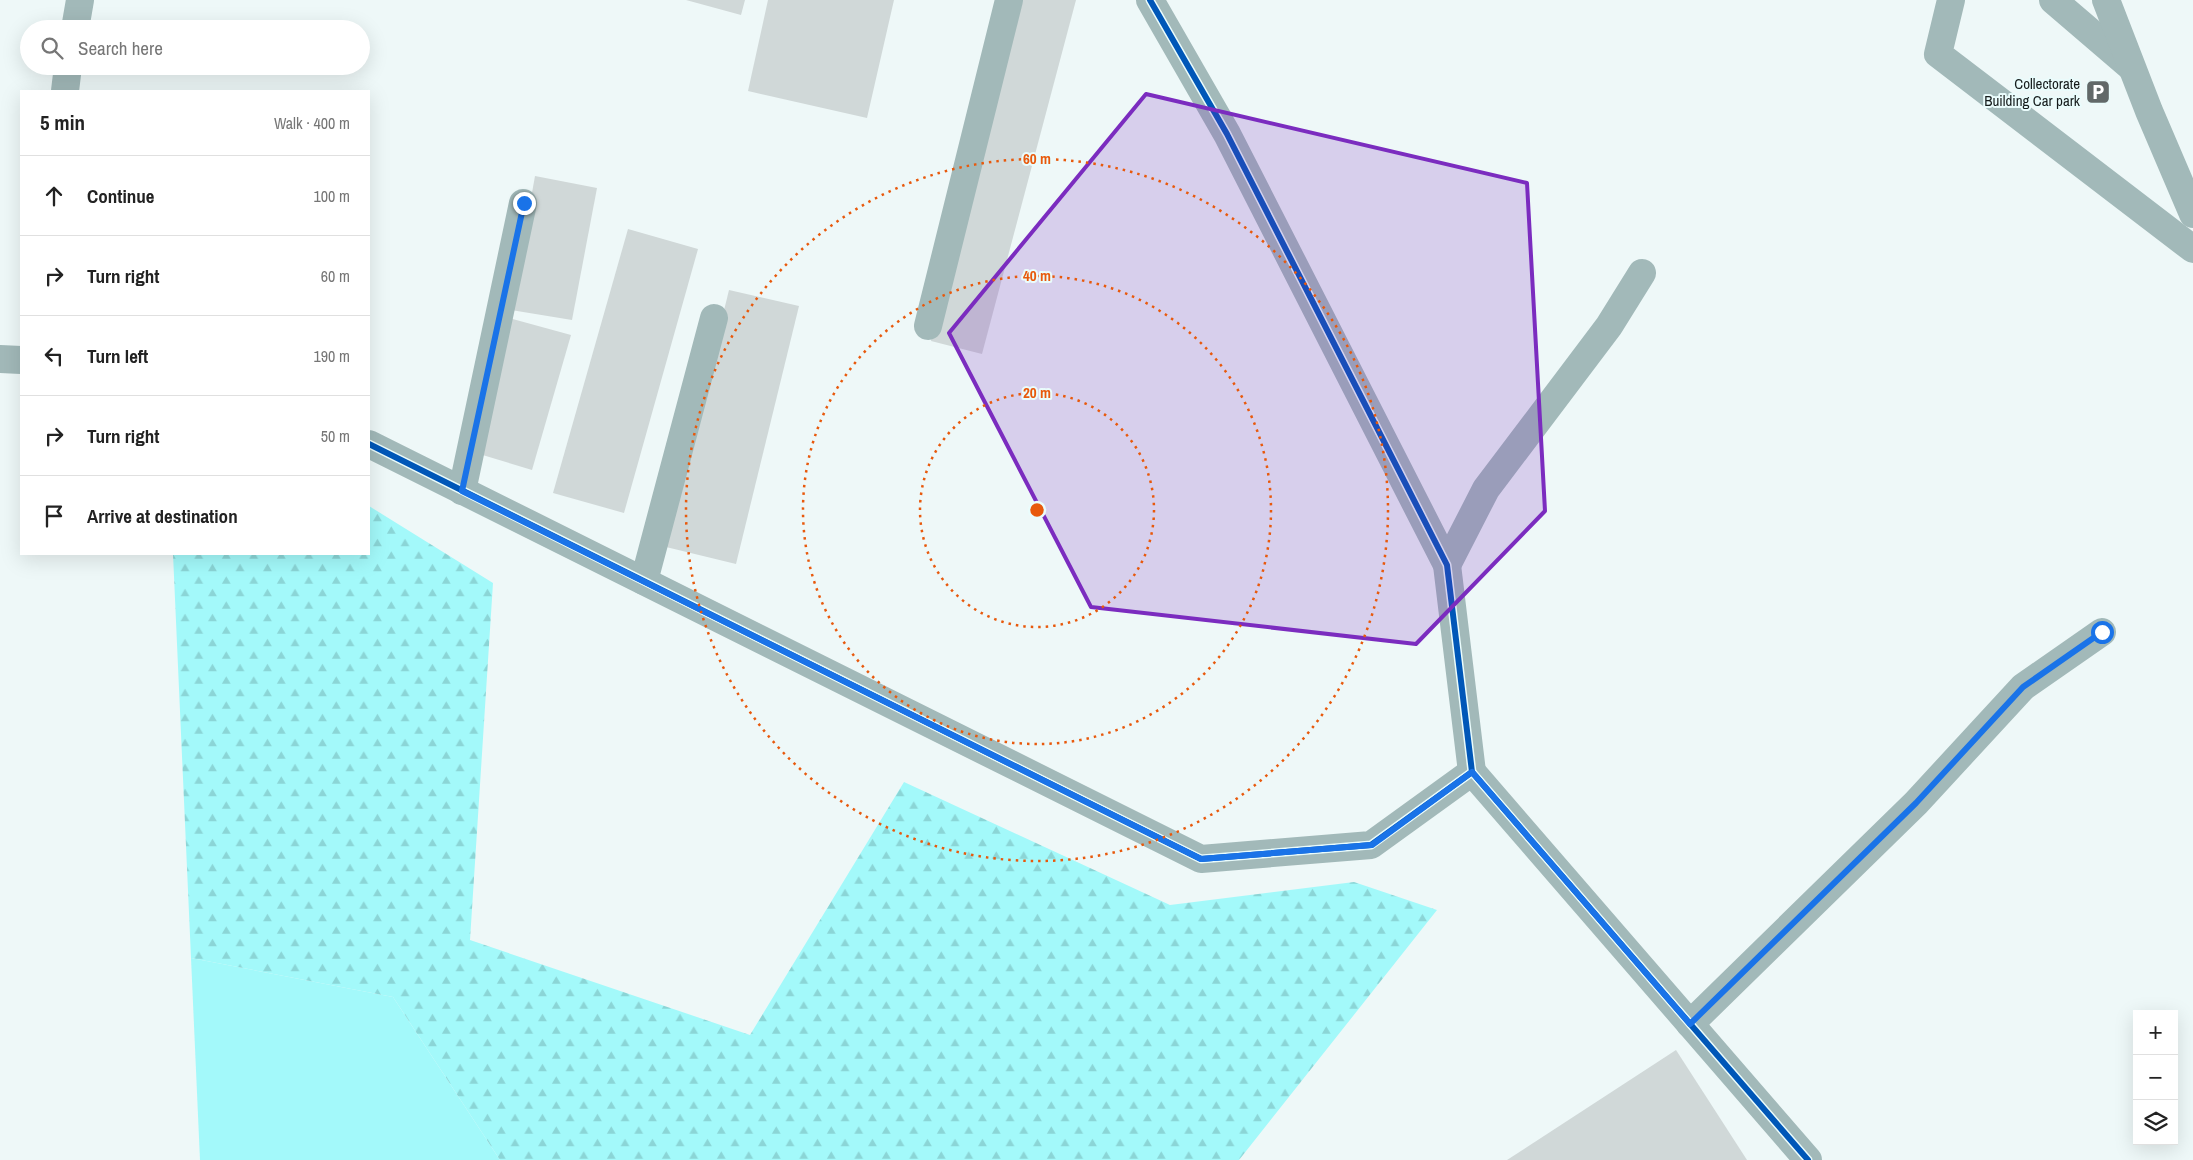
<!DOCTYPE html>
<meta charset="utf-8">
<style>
:root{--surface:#fff;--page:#f6f6f6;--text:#222;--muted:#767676;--line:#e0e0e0}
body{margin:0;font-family:"Archivo Narrow",sans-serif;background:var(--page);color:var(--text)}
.controls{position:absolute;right:15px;bottom:15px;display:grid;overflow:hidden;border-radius:0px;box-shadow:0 5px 20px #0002}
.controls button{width:45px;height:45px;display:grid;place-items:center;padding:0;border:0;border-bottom:1px solid var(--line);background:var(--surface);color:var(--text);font:25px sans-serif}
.stop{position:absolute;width:15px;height:15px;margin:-11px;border:4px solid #1a73e8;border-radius:50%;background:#fff}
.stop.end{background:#1a73e8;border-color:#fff;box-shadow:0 1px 5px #0008}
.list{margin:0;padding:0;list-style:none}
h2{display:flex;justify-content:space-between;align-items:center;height:65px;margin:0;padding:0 20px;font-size:21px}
h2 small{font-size:16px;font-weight:400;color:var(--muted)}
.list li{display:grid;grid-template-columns:32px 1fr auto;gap:15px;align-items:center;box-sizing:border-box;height:80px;padding:0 20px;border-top:1px solid var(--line)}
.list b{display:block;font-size:19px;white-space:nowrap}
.list em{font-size:16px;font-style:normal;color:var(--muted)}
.icon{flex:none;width:28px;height:28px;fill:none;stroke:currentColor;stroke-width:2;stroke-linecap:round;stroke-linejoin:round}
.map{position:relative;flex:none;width:2193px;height:1160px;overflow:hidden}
.search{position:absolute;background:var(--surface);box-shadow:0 5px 20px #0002;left:20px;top:20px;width:350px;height:55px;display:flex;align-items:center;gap:12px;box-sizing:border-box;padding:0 18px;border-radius:28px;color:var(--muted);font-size:19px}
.panel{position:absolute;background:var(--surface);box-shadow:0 5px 20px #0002;left:20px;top:90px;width:350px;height:465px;border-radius:0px}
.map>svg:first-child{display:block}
</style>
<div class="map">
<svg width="2193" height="1160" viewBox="0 0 2193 1160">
<defs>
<pattern id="forest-firs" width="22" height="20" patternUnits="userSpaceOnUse" patternTransform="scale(1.25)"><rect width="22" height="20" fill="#a3f9fa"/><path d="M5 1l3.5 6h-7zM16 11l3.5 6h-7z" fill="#8bd5d6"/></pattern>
</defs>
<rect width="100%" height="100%" fill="#eef8f8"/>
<polygon fill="#a3f9fa" points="191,958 393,997 500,1160 200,1160"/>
<polygon fill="url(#forest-firs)" points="369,506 493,583 470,940 750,1035 904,782 1170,905 1354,882 1437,910 1239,1160 500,1160 393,997 191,958 173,554 369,554"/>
<g fill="#d0d8d8">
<polygon points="686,0 745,0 741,15"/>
<polygon points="768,0 894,0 867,118 748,91"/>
<polygon points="1023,0 1076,0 982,354 931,341"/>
<polygon points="535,176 597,188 572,320 511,310"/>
<polygon points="628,229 698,249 624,513 553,493"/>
<polygon points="729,290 799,306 736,564 666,547"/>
<polygon points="509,318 571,335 532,470 476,453"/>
<polygon points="1676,1050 1747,1160 1507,1160"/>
</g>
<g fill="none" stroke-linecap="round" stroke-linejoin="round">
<g stroke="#a2b9b9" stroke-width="28">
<polyline points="1150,0 1227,134 1447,565 1472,772"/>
<polyline points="1951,0 1938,54 2193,249"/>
<polyline points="2053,0 2130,66"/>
<polyline points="2106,0 2149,111 2193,214"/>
<polyline points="75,29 80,0"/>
<polyline points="65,91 68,66"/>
<polyline points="928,326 1009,0"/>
<polyline points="0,359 21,360"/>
<polyline points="369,444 1201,859 1371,845 1472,772 1808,1160"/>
<polyline points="462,491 523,203"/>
<polyline points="1447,565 1486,489 1609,326 1642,273"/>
<polyline points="644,581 714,318"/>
<polyline points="1690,1024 1916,803 2023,687 2102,632"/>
</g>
<defs>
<g id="cycleway">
<polyline points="1150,0 1227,134 1447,565 1472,772"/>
<polyline points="369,444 1201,859 1371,845 1472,772 1808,1160"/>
</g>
</defs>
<use href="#cycleway" stroke="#eafcfc" stroke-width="9"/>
<use href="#cycleway" stroke="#0057b8" stroke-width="6"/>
</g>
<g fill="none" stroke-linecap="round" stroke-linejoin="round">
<polyline stroke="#1a73e8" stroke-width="6" points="524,203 462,491 1201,859 1372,845 1472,772 1690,1024 1916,803 2023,687 2102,632"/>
</g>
<path fill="#7b2cbf" fill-opacity="0.2" stroke="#7b2cbf" stroke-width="4" stroke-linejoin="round" d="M1146,94L1527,183L1545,511L1416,644L1091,607L949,333Z"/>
<g fill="none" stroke="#e8590c" stroke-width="2.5" stroke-dasharray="2.5 5">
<circle cx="1037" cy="510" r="117"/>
<circle cx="1037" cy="510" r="234"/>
<circle cx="1037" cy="510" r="351"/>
</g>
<defs>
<symbol id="parking-square" viewBox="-11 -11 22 22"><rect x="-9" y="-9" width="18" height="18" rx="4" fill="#616868" stroke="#eafcfc"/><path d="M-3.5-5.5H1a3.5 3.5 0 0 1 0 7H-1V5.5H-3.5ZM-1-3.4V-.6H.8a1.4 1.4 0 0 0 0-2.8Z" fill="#fff"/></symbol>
</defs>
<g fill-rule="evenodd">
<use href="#parking-square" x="2084" y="78" width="28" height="28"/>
</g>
<g text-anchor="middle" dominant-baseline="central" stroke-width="4" stroke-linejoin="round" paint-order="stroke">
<g font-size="15" fill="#151b1b" stroke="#eafcfc" text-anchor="end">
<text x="2080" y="83">Collectorate<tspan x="2080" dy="17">Building Car park</tspan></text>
</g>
</g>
<circle cx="1037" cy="510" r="8" fill="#e8590c" stroke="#eafcfc" stroke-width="2.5"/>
<g font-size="15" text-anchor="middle" font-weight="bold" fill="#e8590c" stroke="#eafcfc" stroke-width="4" stroke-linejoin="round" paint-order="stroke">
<text x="1037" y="164">60 m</text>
<text x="1037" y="281">40 m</text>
<text x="1037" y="398">20 m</text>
</g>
</svg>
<div class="controls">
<button>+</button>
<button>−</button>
<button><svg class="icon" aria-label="layers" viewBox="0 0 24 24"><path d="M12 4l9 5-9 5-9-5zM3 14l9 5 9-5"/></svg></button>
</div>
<div class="stop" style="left:2102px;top:632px"></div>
<div class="stop end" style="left:524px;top:203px"></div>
<div class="search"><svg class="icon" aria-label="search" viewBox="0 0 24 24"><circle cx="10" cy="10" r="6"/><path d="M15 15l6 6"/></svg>Search here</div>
<section class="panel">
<h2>5 min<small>Walk · 400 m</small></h2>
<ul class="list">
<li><svg class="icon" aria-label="ahead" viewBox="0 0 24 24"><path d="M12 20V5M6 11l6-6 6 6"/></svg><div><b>Continue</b></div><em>100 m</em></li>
<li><svg class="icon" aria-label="right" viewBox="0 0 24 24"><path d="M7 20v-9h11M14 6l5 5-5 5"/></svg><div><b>Turn right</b></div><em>60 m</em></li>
<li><svg class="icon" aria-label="left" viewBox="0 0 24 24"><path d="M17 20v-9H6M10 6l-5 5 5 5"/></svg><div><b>Turn left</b></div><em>190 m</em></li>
<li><svg class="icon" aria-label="right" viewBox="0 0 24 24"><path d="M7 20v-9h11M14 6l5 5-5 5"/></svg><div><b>Turn right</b></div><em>50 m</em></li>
<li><svg class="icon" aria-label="arrive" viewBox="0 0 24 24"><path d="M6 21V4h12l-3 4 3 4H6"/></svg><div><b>Arrive at destination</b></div></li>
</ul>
</section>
</div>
